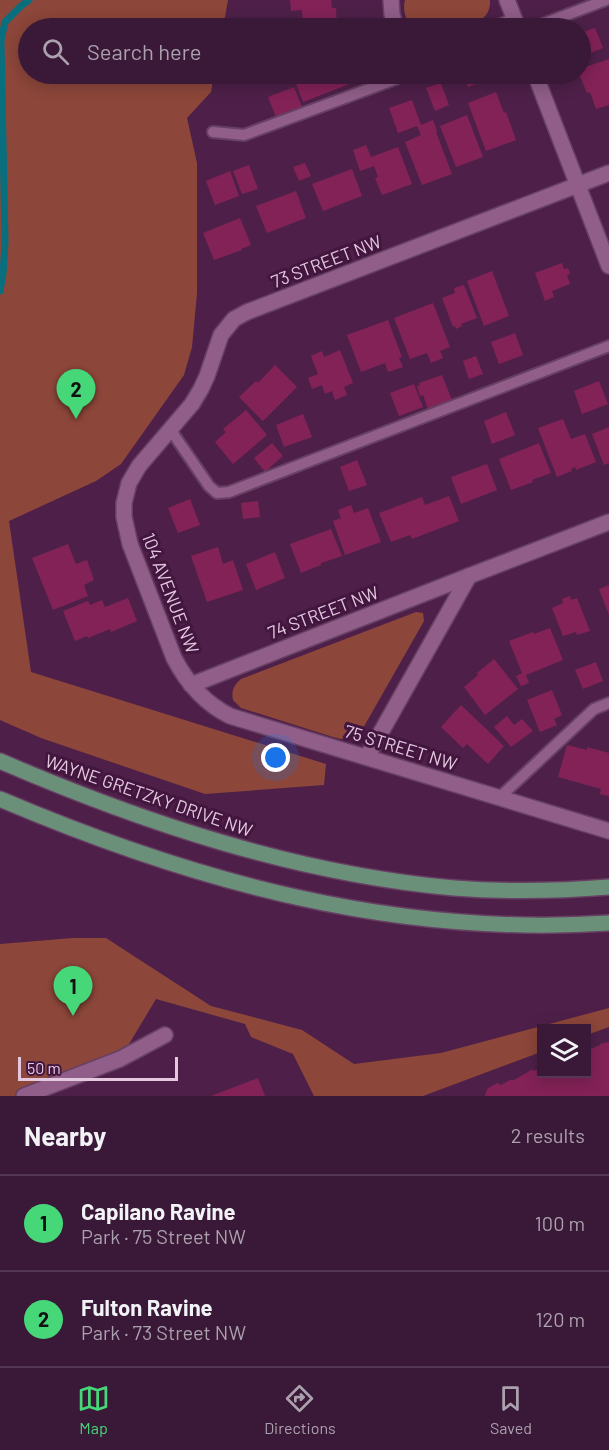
<!DOCTYPE html>
<meta charset="utf-8">
<style>
:root{--surface:#3a1837;--page:#452542;--text:#f1f3f6;--muted:#aba0ad;--line:#543752;--accent:#46d779}
body{margin:0;font-family:Barlow,sans-serif;background:var(--page);color:var(--text)}
.controls{position:absolute;right:18px;bottom:18px;display:grid;overflow:hidden;border-radius:0px;box-shadow:0 3px 15px #0003}
.controls button{width:54px;height:54px;display:grid;place-items:center;padding:0;border:0;border-bottom:2px solid var(--line);background:var(--surface);color:var(--text);font:30px sans-serif}
.scale{position:absolute;left:18px;bottom:15px;width:160px;box-sizing:border-box;padding-left:6px;border:3px solid #e4c8e0;border-top:0;font-size:16px;line-height:21px;white-space:nowrap;color:#e4c8e0;-webkit-text-stroke:4px #42163e;paint-order:stroke}
.you{position:absolute;left:276px;top:758px;width:21px;height:21px;margin:-15px;border:4px solid #fff;border-radius:50%;background:#1a73e8;box-shadow:0 0 0 9px #1a73e833}
.badge{display:grid;place-items:center;width:39px;height:39px;border-radius:50%;background:var(--accent);color:#111;font-size:20px;font-weight:700}
.pin{position:absolute;translate:-50% -50px;filter:drop-shadow(0 2px 3px #0008)}
.pin::after{content:'';position:absolute;top:32px;width:21px;height:18px;background:inherit;clip-path:polygon(0 0,100% 0,50% 100%)}
.list{margin:0;padding:0;list-style:none}
h2{display:flex;justify-content:space-between;align-items:center;height:78px;margin:0;padding:0 24px;font-size:26px}
h2 small{font-size:20px;font-weight:400;color:var(--muted)}
.list li{display:grid;grid-template-columns:39px 1fr auto;gap:18px;align-items:center;box-sizing:border-box;height:96px;padding:0 24px;border-top:2px solid var(--line)}
.list b{display:block;font-size:22px;white-space:nowrap}
.list p{margin:0;font-size:20px;white-space:nowrap;color:var(--muted)}
.list em{font-size:20px;font-style:normal;color:var(--muted)}
.icon{flex:none;width:33px;height:33px;fill:none;stroke:currentColor;stroke-width:2;stroke-linecap:round;stroke-linejoin:round}
.map{position:relative;flex:none;width:609px;height:1096px;overflow:hidden}
.search{position:absolute;background:var(--surface);box-shadow:0 3px 15px #0003;left:18px;right:18px;top:18px;height:66px;display:flex;align-items:center;gap:15px;box-sizing:border-box;padding:0 21px;border-radius:33px;color:var(--muted);font-size:22px}
.sheet{height:270px;background:var(--surface)}
nav{display:flex;justify-content:space-around;align-items:center;box-sizing:border-box;height:84px;border-top:2px solid var(--line);background:var(--surface);font-size:16px;color:var(--muted)}
nav a{display:grid;justify-items:center;gap:3px}
nav .on{color:var(--accent)}
.map>svg:first-child{display:block}
</style>
<div class="map">
<svg width="609" height="1096" viewBox="0 0 609 1096">
<rect width="100%" height="100%" fill="#4e2049"/>
<g fill="#8d463a">
<polygon points="0,0 228,0 223,28 28,28 28,74 214,74 211,92 187,118 197,163 197,293 192,347 184,375 121,464 96,481 9,521 31,672 326,764 324,785 205,794 41,738 0,720"/>
<path d="M405,0H490C492,35 435,28 412,28C406,20 402,10 405,0Z"/>
<path d="M416,612L423,613L424,621L362,730C354,739 345,741 333,737L241,708L233,700C231,691 234,685 241,679Z"/>
<polygon points="73,938 106,938 211,1006 302,1030 354,1064 441,1053 609,1008 609,1027 587,1035 586,1028 542,1028 541,1052 423,1096 314,1096 293,1054 251,1037 245,1024 156,999 120,1059 24,1096 0,1096 0,944"/>
</g>
<g fill="none" stroke-linecap="round" stroke-linejoin="round">
<polyline stroke="#096f7e" stroke-width="7" points="0,291 3,274 5,242 1,40 5,22 21,6 29,0"/>
</g>
<g fill="#832257">
<polygon points="290,0 331,0 332,8 336,8 337,28 303,28 302,10 291,11"/>
<polygon points="595,28 603,48 580,57 580,33"/>
<polygon points="609,59 609,105 596,109 590,92 587,93 579,74 580,74 580,69"/>
<polygon points="308,74 348,74 352,83 303,102 296,84 310,79"/>
<polygon points="462,74 490,74 492,78 468,87"/>
<polygon points="441,83 449,105 435,111 426,88"/>
<polygon points="294,87 302,107 276,117 268,97"/>
<polygon points="496,92 504,113 506,112 516,140 486,151 468,103"/>
<polygon points="412,100 421,125 433,120 437,131 436,132 452,174 422,185 405,142 421,135 417,126 398,133 389,108"/>
<polygon points="467,115 483,157 456,167 440,126"/>
<polygon points="366,145 371,157 398,147 412,184 382,195 375,178 378,177 374,166 360,171 353,150"/>
<polygon points="305,163 311,176 299,181 293,167"/>
<polygon points="249,165 258,189 242,194 233,171"/>
<polygon points="352,169 362,196 323,211 312,184"/>
<polygon points="230,171 239,196 215,205 206,181"/>
<polygon points="296,191 306,218 267,233 256,206"/>
<polygon points="240,218 251,245 241,249 242,250 214,260 203,233"/>
<polygon points="562,263 564,269 568,268 570,274 567,275 570,284 552,291 554,297 545,301 535,273"/>
<polygon points="492,271 509,316 484,326 467,281"/>
<polygon points="464,285 477,318 461,324 462,326 456,329 455,326 453,327 442,298 455,293 454,288"/>
<polygon points="433,303 450,347 440,351 443,358 431,363 427,353 410,359 394,318"/>
<polygon points="388,320 402,357 399,358 403,367 388,372 385,363 361,372 347,335"/>
<polygon points="515,333 523,355 499,364 491,342"/>
<polygon points="340,350 353,383 344,387 347,395 335,400 332,391 325,394 322,385 312,389 308,378 318,374 311,356 322,351 324,357"/>
<polygon points="476,356 483,374 469,379 463,361"/>
<polygon points="275,365 297,387 263,421 239,397 256,381 258,383"/>
<polygon points="442,375 452,400 428,409 423,395 420,396 417,386 420,385 419,383"/>
<polygon points="599,381 608,404 582,414 574,391"/>
<polygon points="414,384 423,407 399,416 390,393"/>
<polygon points="246,410 267,435 233,464 215,442 226,432 223,429"/>
<polygon points="506,412 515,435 492,444 484,421"/>
<polygon points="303,414 312,437 284,447 276,425"/>
<polygon points="563,419 571,439 585,434 596,462 576,470 575,467 571,469 572,471 557,477 538,428"/>
<polygon points="609,427 609,463 604,465 592,434"/>
<polygon points="272,443 283,456 265,472 254,458"/>
<polygon points="539,443 551,473 532,480 533,482 511,490 499,459"/>
<polygon points="357,460 367,485 349,491 340,467"/>
<polygon points="487,464 497,490 461,504 451,477"/>
<polygon points="449,496 459,521 412,539 410,535 391,542 379,513 422,497 425,505"/>
<polygon points="190,499 200,525 178,533 168,508"/>
<polygon points="258,501 260,517 243,519 241,503"/>
<polygon points="351,505 354,513 368,508 381,542 345,555 333,521 341,518 338,510"/>
<polygon points="331,529 342,556 321,563 321,565 301,573 290,544"/>
<polygon points="68,544 76,564 87,560 94,580 84,585 88,596 53,610 32,558"/>
<polygon points="218,547 223,564 233,560 243,590 207,602 191,556"/>
<polygon points="275,552 285,578 256,590 246,564"/>
<polygon points="609,585 609,615 599,589"/>
<polygon points="570,596 571,600 577,598 590,631 577,635 576,632 563,636 552,608 563,603 562,599"/>
<polygon points="128,598 137,621 111,632 110,629 88,638 87,636 75,641 63,611 88,601 90,605 102,600 105,607"/>
<polygon points="550,628 563,660 526,675 529,683 521,686 516,676 522,673 509,641 533,632 534,634"/>
<polygon points="494,659 518,689 485,715 464,687 478,675 477,673"/>
<polygon points="596,662 603,681 583,689 575,670"/>
<polygon points="552,690 562,715 554,719 557,725 540,732 527,700"/>
<polygon points="461,705 504,746 488,764 467,744 463,748 441,727"/>
<polygon points="507,716 514,725 522,719 533,731 511,747 494,727"/>
<polygon points="567,745 587,750 587,747 609,753 609,796 600,794 601,789 558,777"/>
<polygon points="609,1042 609,1096 485,1096 487,1089 497,1083 501,1085 510,1080 514,1080 533,1069 533,1071 542,1068 542,1074 586,1074 586,1051 600,1045 600,1044"/>
<polygon points="258,1078 265,1096 211,1096"/>
</g>
<g fill="none" stroke-linecap="round" stroke-linejoin="round">
<defs>
<g id="service">
<polyline points="532,28 606,0"/>
<polyline points="213,132 244,135 396,79 400,74"/>
<polyline points="170,429 209,486 217,493 229,492 609,346"/>
<polyline points="500,797 594,709 609,703"/>
</g>
<g id="minor">
<polyline points="391,0 392,14 396,28"/>
<polyline points="507,0 518,28"/>
<polyline points="496,28 515,21"/>
<polyline points="535,74 609,266"/>
<path d="M609,173L247,312L234,319L221,335L207,376L201,389L192,404L139,466L129,483L124,503V517L130,544L174,658C187,683 204,703 230,716L609,831"/>
<polyline points="191,685 469,576 609,522"/>
<polyline points="367,757 469,576"/>
<polyline points="24,1096 120,1059 165,1035"/>
</g>
<g id="primary">
<path d="M0,761C144,823 297,874 454,888C506,892 558,891 609,887"/>
<path d="M0,799C195,882 395,937 609,923"/>
</g>
</defs>
<use href="#service" stroke="#674064" stroke-width="14"/>
<use href="#minor" stroke="#674064" stroke-width="18"/>
<use href="#primary" stroke="#674064" stroke-width="18"/>
<use href="#service" stroke="#905e89" stroke-width="10"/>
<use href="#minor" stroke="#905e89" stroke-width="15"/>
<use href="#primary" stroke="#6a9079" stroke-width="15"/>
</g>
<g text-anchor="middle" dominant-baseline="central" stroke-width="6" stroke-linejoin="round" paint-order="stroke">
<g font-size="18" fill="#e4c8e0" stroke="#42163e">
<text transform="translate(326 261) rotate(-21)">73 STREET NW</text>
<text transform="translate(171 593) rotate(69)">104 AVENUE NW</text>
<text transform="translate(323 612) rotate(-21)">74 STREET NW</text>
<text transform="translate(401 747) rotate(17)">75 STREET NW</text>
<text transform="translate(149 795) rotate(19)">WAYNE GRETZKY DRIVE NW</text>
</g>
</g>
</svg>
<div class="controls">
<button><svg class="icon" aria-label="layers" viewBox="0 0 24 24"><path d="M12 4l9 5-9 5-9-5zM3 14l9 5 9-5"/></svg></button>
</div>
<div class="scale">50 m</div>
<div class="you"></div>
<div class="pin badge" style="left:73px;top:1016px">1</div>
<div class="pin badge" style="left:76px;top:419px">2</div>
<div class="search"><svg class="icon" aria-label="search" viewBox="0 0 24 24"><circle cx="10" cy="10" r="6"/><path d="M15 15l6 6"/></svg>Search here</div>
</div>
<section class="sheet">
<h2>Nearby<small>2 results</small></h2>
<ul class="list">
<li><span class="badge">1</span><div><b>Capilano Ravine</b><p>Park · 75 Street NW</p></div><em>100 m</em></li>
<li><span class="badge">2</span><div><b>Fulton Ravine</b><p>Park · 73 Street NW</p></div><em>120 m</em></li>
</ul>
</section>
<nav>
<a class="on"><svg class="icon" aria-label="map" viewBox="0 0 24 24"><path d="M3 6l6-2 6 2 6-2v14l-6 2-6-2-6 2zM9 4v14M15 6v14"/></svg>Map</a>
<a><svg class="icon" aria-label="directions" viewBox="0 0 24 24"><path d="M12 3l9 9-9 9-9-9zM9 14v-3h6M13 9l2 2-2 2"/></svg>Directions</a>
<a><svg class="icon" aria-label="saved" viewBox="0 0 24 24"><path d="M7 4h10v16l-5-4-5 4z"/></svg>Saved</a>
</nav>
